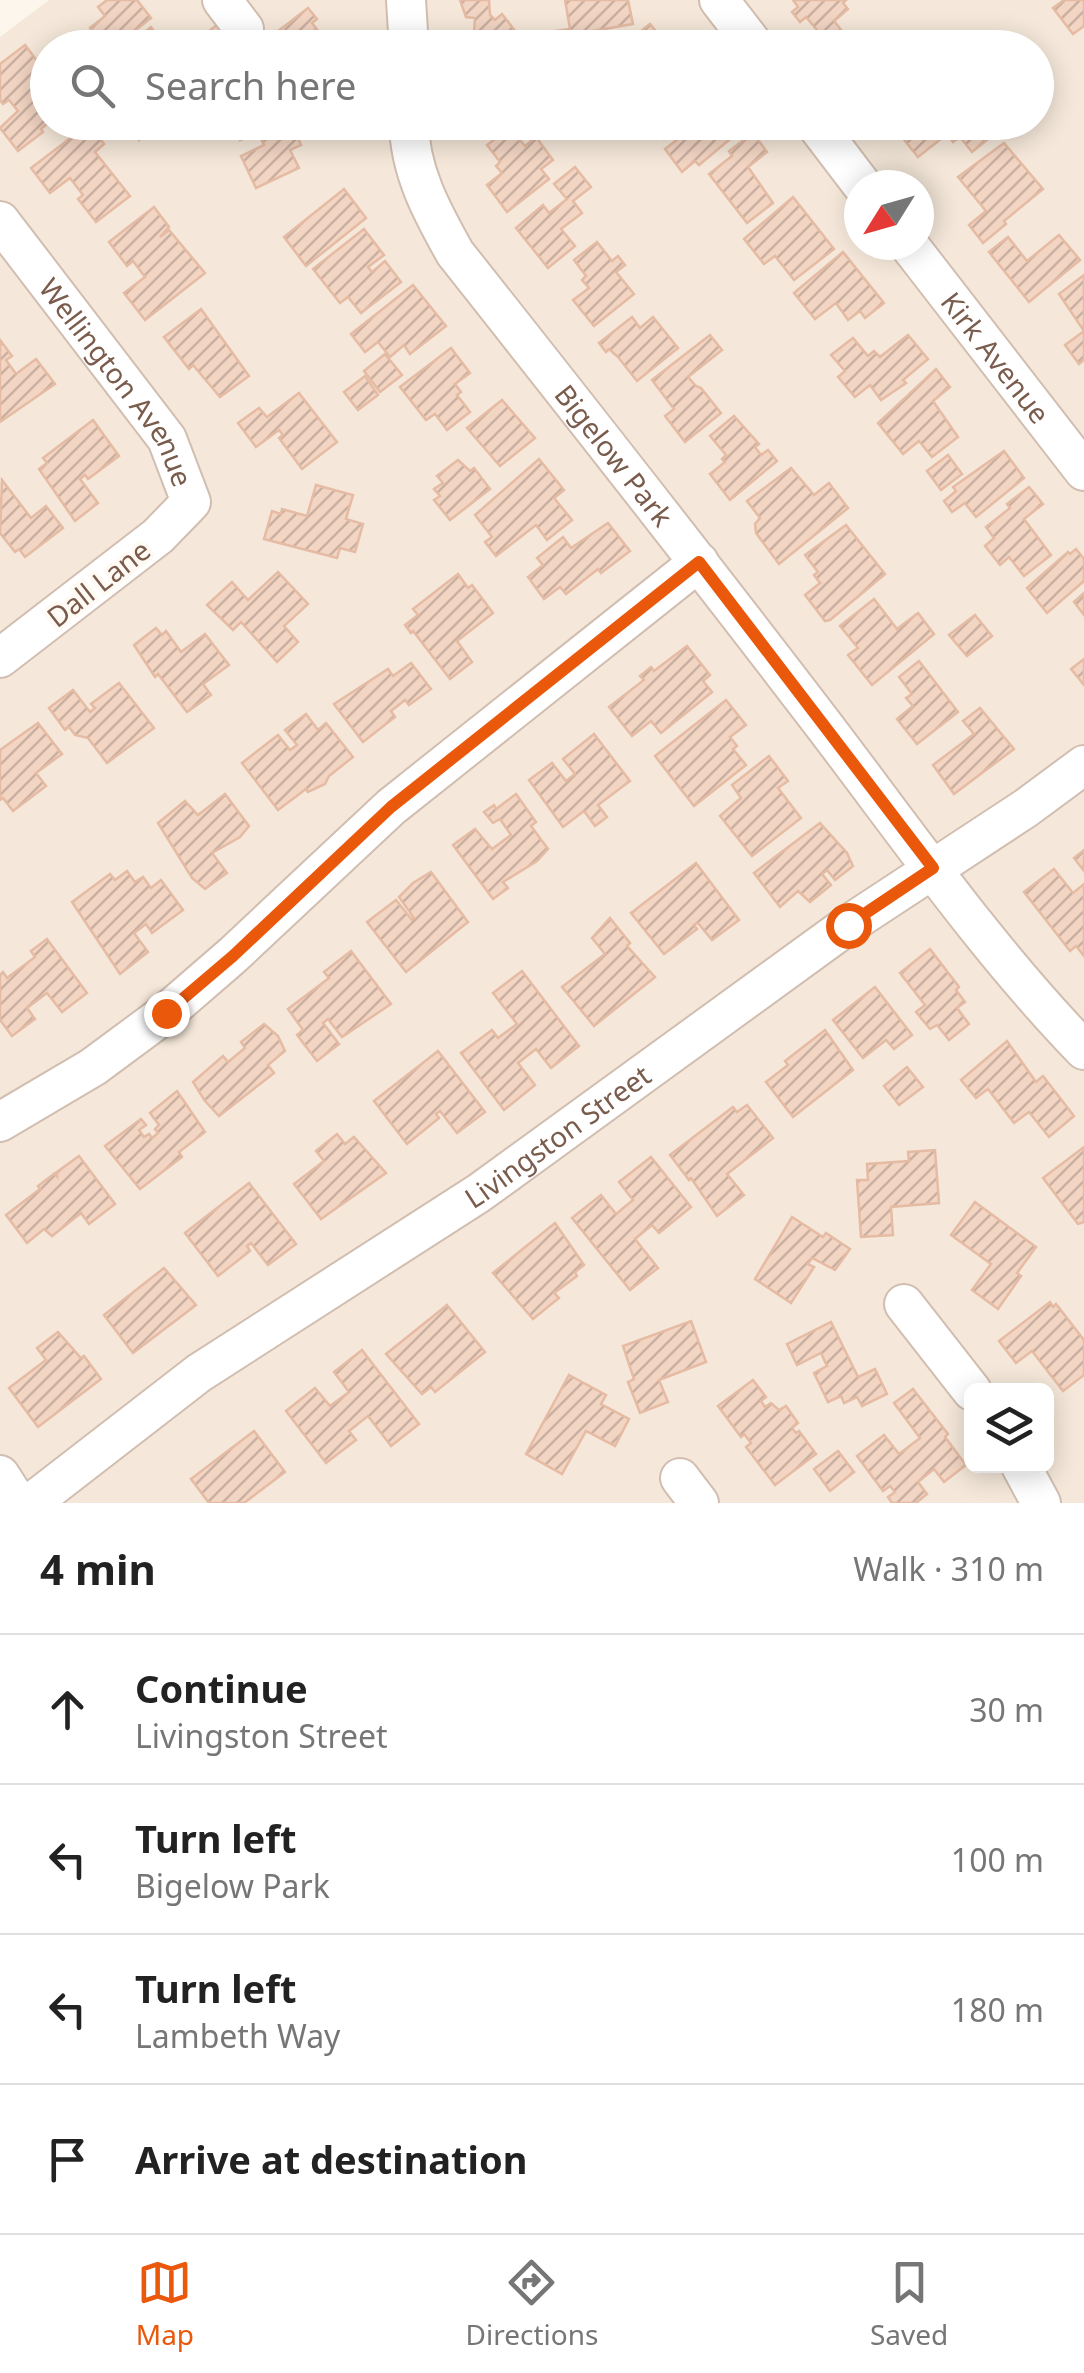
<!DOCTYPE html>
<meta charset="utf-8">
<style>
:root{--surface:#fff;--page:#f6f6f6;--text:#222;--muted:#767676;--line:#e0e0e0;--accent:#ea580c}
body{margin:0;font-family:"Noto Sans",sans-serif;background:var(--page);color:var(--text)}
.controls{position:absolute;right:30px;bottom:30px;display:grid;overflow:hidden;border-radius:15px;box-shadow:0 5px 25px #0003}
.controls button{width:90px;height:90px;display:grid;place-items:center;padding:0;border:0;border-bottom:2px solid var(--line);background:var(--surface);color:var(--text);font:50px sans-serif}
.compass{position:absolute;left:844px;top:170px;width:90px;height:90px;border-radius:50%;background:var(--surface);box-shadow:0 5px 25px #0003;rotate:233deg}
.stop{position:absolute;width:30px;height:30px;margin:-22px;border:8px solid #ea580c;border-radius:50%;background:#fff}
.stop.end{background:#ea580c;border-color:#fff;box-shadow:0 2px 10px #0008}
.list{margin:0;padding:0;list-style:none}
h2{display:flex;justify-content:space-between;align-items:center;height:130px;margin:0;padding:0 40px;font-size:42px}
h2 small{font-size:32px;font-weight:400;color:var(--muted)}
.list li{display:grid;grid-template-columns:65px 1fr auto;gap:30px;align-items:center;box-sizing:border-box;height:150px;padding:0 40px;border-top:2px solid var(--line)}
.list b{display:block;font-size:38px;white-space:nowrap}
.list p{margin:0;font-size:32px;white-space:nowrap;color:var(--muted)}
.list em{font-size:32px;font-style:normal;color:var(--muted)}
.icon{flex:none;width:55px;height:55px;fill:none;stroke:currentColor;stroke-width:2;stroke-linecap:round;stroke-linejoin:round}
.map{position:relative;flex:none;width:1084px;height:1503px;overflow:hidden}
.search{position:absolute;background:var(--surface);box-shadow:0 5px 25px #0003;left:30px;right:30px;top:30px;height:110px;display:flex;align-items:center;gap:25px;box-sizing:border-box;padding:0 35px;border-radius:55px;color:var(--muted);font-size:38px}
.sheet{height:730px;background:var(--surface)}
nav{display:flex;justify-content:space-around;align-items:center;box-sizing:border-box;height:140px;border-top:2px solid var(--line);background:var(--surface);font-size:28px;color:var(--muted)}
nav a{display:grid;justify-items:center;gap:5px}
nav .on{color:var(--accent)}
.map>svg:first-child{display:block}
</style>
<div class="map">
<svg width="1084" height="1503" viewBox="0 0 1084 1503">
<defs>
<pattern id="building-hatch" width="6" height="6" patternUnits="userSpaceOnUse" patternTransform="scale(2.5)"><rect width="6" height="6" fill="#f3d5c3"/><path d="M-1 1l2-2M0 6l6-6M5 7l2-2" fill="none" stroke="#cab0a1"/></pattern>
</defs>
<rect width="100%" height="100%" fill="#fdf6ec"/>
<path fill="#f5e8da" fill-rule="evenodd" d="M49,0H1084V1503H0V37ZM48,48H1036V122H48ZM859,185H919V245H859ZM972,1390H1046V1466H972Z"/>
<g fill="url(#building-hatch)" stroke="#e6bba3" stroke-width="2.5">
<polygon points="107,0 137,0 151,18 133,32 135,35 116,48 106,48 90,28 105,16 98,7"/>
<polygon points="460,0 489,0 490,15 495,20 502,14 523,41 509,48 473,48 475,18 466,17"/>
<polygon points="565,0 628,0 633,24 593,31 595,43 558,48 555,31 570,29"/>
<polygon points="793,0 846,0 843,3 848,9 834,21 846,36 833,48 820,48 810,35 817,30 806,17 800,22 792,12 798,7"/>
<polygon points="1064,0 1084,0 1084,26 1073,34 1053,8"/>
<polygon points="308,8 317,19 312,23 330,46 282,48 273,35"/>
<polygon points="222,21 242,48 191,48 190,46"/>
<polygon points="650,24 665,42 658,48 629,48 627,42"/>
<polygon points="151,27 166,48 129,48 127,46"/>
<polygon points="896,32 908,48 875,48"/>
<polygon points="25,45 48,75 49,122 41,129 43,132 18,151 0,128 18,111 9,100 3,104 0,100 0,64"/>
<polygon points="124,122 160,122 139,140"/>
<polygon points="231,122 290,122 301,145 290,150 299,168 256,188 241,156 264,145 258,132 240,140"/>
<polygon points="652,122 685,122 664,139"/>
<polygon points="692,122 745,122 747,125 699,165 695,161 682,172 665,149 678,139 675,135"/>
<polygon points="908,122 983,122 993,135 972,152 960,137 953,142 947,134 918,157 897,131"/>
<polygon points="89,124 104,144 95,152 130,196 96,222 78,199 83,195 70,178 50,193 31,168"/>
<polygon points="510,128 525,146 536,137 553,160 541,169 549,179 507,212 487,185 502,173 496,166 500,162 487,145"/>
<polygon points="753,133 767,152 748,167 773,203 747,223 709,174 732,156 729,151"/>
<polygon points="1004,143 1043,189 1004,221 1006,224 983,243 969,225 986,211 958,177"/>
<polygon points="575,167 591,187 573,201 582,213 561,229 575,246 548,268 516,228 543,205 549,213 567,199 554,184"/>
<polygon points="344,189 366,218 306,266 284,237"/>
<polygon points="793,197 834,249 794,280 775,256 764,264 744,239"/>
<polygon points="154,207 169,227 160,237 169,230 205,273 145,320 124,293 145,277 133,261 127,266 109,242"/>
<polygon points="364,229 384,255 368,267 372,272 385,261 401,282 361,313 348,297 340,303 313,269"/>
<polygon points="1059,235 1080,260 1029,302 989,252 1008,237 1027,261"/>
<polygon points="597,242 612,261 618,256 625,265 616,272 634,294 594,326 573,300 589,288 582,280 586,276 574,260"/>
<polygon points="843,252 884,303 865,318 860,311 848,320 836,303 815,319 794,293"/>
<polygon points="1084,275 1084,360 1079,364 1065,345 1084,331 1059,294"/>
<polygon points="413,285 446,326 410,354 404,345 390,357 378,342 365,352 351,334"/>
<polygon points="201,309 249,376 220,397 193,365 189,369 164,337"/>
<polygon points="632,317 640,328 653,317 678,348 637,381 618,357 609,349 606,352 599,343"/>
<polygon points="710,335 722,350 688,377 696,386 701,388 721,413 685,442 665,416 674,409 652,380"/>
<polygon points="908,335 928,359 903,380 906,383 881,400 870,385 855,397 838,377 845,371 831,355 853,338 868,356 874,351 880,357"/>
<polygon points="0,340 12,356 6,360 16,374 36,359 55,384 0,422"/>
<polygon points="451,348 470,373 455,384 461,392 457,395 470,412 447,430 435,414 426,420 400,387"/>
<polygon points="385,354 402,375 380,392 364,371"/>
<polygon points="936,369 950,387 933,401 958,437 932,457 919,441 903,454 878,423"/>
<polygon points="365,376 378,395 358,410 344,392"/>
<polygon points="299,393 337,442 302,469 279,438 283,435 279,430 256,447 238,423 259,408 267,417"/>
<polygon points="502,400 535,438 500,466 467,428"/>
<polygon points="734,416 759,444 755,447 761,455 768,450 777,461 730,500 710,474 725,462 722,459 726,455 710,436"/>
<polygon points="93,420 119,456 88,479 85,475 80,479 98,503 75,521 39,469 47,463 43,458"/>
<polygon points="1004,451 1024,478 976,517 965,503 952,512 944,501 956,491 953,487"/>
<polygon points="948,455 962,474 941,490 927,471"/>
<polygon points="539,459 564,490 554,498 572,520 547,540 536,525 496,556 485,542 492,537 475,515"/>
<polygon points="458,460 470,471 474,468 490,489 450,520 434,500 440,496 434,489 443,483 437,476"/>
<polygon points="791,468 814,495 829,483 848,508 779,564 756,533 755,524 760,518 747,501"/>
<polygon points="2,480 31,518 46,506 63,528 25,557 19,549 15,552 0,533"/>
<polygon points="316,485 353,495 346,519 363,524 355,552 340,548 337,558 264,539 272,511 281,514 282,509 307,516"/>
<polygon points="1029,487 1043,504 1024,519 1051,555 1024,576 1009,557 1000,565 985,546 994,538 986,527 1010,508 1007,504"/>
<polygon points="608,523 630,551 601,573 598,569 566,594 560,587 544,599 528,577 543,565 537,558 563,537 571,548"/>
<polygon points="846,525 885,574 830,620 825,621 805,595 820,583 814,575 818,572 805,555"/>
<polygon points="1076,549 1084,559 1084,581 1047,613 1027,588 1068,552 1070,554"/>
<polygon points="278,572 308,604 284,626 298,642 277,662 241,622 233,630 207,605 232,582 248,600"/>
<polygon points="458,574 468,588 472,585 493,613 457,641 472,662 450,679 413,631 411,633 405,625 418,615 413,609"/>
<polygon points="1084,593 1084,615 1074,602"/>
<polygon points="874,599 897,629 918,613 934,634 872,685 848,655 858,648 840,626"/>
<polygon points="975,615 992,636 967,656 949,635"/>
<polygon points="156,628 162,635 166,631 181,652 205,634 229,665 203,684 211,695 187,712 158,674 155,677 134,645"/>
<polygon points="687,646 710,675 703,681 712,692 661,733 651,721 632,736 609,707 644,680 640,676 651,667 654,671"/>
<polygon points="1084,659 1084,685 1071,669"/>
<polygon points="919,661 958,712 917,744 897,719 913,706 906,698 912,694 899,677"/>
<polygon points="411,663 431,689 409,705 405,700 391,711 395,717 363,742 334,704 388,669 393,676"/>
<polygon points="119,683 154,728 107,763 88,738 75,735 69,727 65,730 49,708 73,690 90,712 95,708 91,704"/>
<polygon points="726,700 746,725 730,737 737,746 733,749 746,765 694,806 655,756"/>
<polygon points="980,708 1014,749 954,794 933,765 974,734 963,721"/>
<polygon points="306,714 318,730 326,723 353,757 329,776 325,784 308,792 306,789 278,810 242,763 278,735 290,750 297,745 285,730"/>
<polygon points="38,723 62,754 36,773 46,786 13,811 3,798 0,800 0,750"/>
<polygon points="594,734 630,781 598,805 607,817 595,826 584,811 563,827 529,780 552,763 566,781 575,774 563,759"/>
<polygon points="769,756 788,781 778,788 801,818 752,856 720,816 741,798 732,785"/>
<polygon points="225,794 249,826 240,837 212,853 227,873 205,889 192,878 158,823 185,801 198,815"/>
<polygon points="516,794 536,822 531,826 548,849 537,861 503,882 508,888 493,899 453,845 475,829 492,849 511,835 500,819 493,823 484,812 494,805 496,809"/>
<polygon points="820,823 847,853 853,866 835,880 827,870 822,874 831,885 810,902 798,891 780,907 754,873"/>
<polygon points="1084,850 1084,871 1074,858"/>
<polygon points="696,863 739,920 712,940 698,923 694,925 697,929 664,954 631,913"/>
<polygon points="1054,869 1073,893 1084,884 1084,956 1076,946 1070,951 1024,892"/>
<polygon points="127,871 135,882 143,877 151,888 161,880 183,910 152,933 146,924 134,933 148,952 120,974 72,902 110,874 115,880"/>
<polygon points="431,872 468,922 406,972 367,922 396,900 412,920 414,918 399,897 413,883"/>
<polygon points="610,918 630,943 627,946 655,977 594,1026 562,987 605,954 592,938"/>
<polygon points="47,939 87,993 62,1012 47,993 27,1008 35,1019 12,1036 0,1020 0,975 3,972 7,978 35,957 31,951"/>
<polygon points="930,949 959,987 956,990 965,1002 957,1008 969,1024 949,1040 937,1025 930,1029 916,1012 925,1005 900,973"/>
<polygon points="351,951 391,1004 342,1037 328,1019 323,1023 339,1044 317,1061 297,1035 303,1030 288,1009 329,978 324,972"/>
<polygon points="522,971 579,1046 551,1068 536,1049 518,1063 535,1085 504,1110 461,1053 492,1030 498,1038 517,1024 493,993"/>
<polygon points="875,987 912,1035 894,1049 886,1040 863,1058 833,1020"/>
<polygon points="264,1024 278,1036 285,1051 268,1065 274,1073 219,1116 205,1101 193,1082 223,1056 228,1062 245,1048 241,1042"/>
<polygon points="825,1030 853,1070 793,1117 766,1082 788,1065 785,1061"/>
<polygon points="1007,1041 1036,1082 1043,1076 1074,1116 1049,1137 1029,1112 1014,1123 988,1089 976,1098 961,1080"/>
<polygon points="438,1051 485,1112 457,1133 440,1111 436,1114 439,1118 407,1144 374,1101"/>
<polygon points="907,1067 923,1087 899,1105 884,1086"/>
<polygon points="177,1091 205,1132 179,1152 182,1157 140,1189 105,1146 141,1119 146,1125 139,1130 144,1137 149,1134 152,1138 158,1133 155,1129 159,1125 150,1113"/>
<polygon points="747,1105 773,1138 727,1174 744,1195 717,1216 691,1178 689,1180 670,1155 733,1107 737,1112"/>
<polygon points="337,1134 345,1144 354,1137 386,1173 321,1219 294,1184 324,1161 316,1151"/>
<polygon points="1084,1147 1084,1222 1078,1224 1043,1178"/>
<polygon points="935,1150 939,1203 891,1207 893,1235 861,1237 857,1180 868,1180 867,1164 909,1161 908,1152"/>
<polygon points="79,1156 115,1204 89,1224 81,1213 52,1236 44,1229 27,1243 6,1215 40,1189 38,1186 55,1173 57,1176 57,1172"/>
<polygon points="651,1157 691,1207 659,1233 652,1225 635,1239 658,1268 630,1290 572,1218 601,1195 616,1214 633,1200 619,1182"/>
<polygon points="249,1183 296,1244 268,1265 251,1243 247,1246 250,1251 218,1276 185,1233"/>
<polygon points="975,1202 1036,1247 1017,1273 1021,1276 998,1309 972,1290 991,1264 951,1235"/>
<polygon points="792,1217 823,1237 826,1233 850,1249 835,1270 812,1258 808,1264 814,1267 791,1303 755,1279"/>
<polygon points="555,1223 584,1265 575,1272 577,1276 554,1293 559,1298 533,1319 493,1273"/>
<polygon points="164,1268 196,1305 133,1353 104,1315"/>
<polygon points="1050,1302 1053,1307 1056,1304 1084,1340 1084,1375 1063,1391 1032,1351 1016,1363 999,1341"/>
<polygon points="447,1305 485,1352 435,1392 431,1387 422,1394 386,1354"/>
<polygon points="691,1321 706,1362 659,1380 668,1402 640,1413 628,1382 634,1379 623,1346"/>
<polygon points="831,1322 858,1377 875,1369 887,1394 862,1406 857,1397 844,1403 841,1396 828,1402 814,1373 827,1366 821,1353 797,1365 787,1344"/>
<polygon points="58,1332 81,1358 84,1356 101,1379 38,1427 9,1388 46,1360 37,1348"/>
<polygon points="362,1350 419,1424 391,1446 368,1416 349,1431 356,1440 326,1463 286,1411 315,1388 330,1406 349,1392 334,1372"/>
<polygon points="569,1375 606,1395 601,1404 629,1419 615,1446 586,1431 562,1474 526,1454"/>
<polygon points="753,1380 766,1397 761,1401 765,1407 771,1403 779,1410 786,1406 798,1423 792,1428 796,1433 799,1431 816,1454 775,1485 746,1447 751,1443 744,1434 741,1437 718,1406"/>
<polygon points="913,1389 948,1434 945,1437 966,1465 944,1482 934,1469 918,1482 927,1494 916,1503 892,1503 888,1497 895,1492 890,1486 883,1491 857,1456 884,1435 899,1454 920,1438 894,1403"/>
<polygon points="254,1431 285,1472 244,1503 209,1503 191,1479"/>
<polygon points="838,1451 854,1472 830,1491 814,1469"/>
</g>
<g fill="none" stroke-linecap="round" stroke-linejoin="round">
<defs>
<g id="minor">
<polyline points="222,0 244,29"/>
<polyline points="406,0 409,48"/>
<polyline points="719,0 756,48"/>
<path id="s1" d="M409,122C409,170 432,212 455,253C577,407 699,562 819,719C904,830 986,949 1084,1050"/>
<polyline points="814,122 862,185"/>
<path id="s2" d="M0,221L167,439L191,502L158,536L0,658"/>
<path id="s3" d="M909,245L1084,471"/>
<polyline points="0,1122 93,1067 166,1013 233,955 391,807 699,562"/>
<polyline points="904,1304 972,1391"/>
<polyline points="1021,1466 1041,1503"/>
<polyline points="0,1475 18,1503"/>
<polyline points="680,1478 699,1503"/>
<path id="s4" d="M31,1503L199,1373L479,1193L848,925L1026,808L1084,765"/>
</g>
</defs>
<use href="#minor" stroke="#d1beb0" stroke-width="42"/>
<use href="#minor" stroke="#fff" stroke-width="38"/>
</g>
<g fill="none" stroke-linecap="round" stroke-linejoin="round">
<polyline stroke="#ea580c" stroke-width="12" points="166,1013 233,956 391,807 699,562 933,868 848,925"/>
</g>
<g text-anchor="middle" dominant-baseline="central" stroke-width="8" stroke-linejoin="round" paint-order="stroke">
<g font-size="28" fill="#7a5c4d" stroke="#fffaf3">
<text stroke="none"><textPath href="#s3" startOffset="142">Kirk Avenue</textPath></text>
<text stroke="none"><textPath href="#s2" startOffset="200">Wellington Avenue</textPath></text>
<text stroke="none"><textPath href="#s1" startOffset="398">Bigelow Park</textPath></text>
<text transform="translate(98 583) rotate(-38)">Dall Lane</text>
<text stroke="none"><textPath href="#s4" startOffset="642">Livingston Street</textPath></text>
</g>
</g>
</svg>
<div class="controls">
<button><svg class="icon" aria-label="layers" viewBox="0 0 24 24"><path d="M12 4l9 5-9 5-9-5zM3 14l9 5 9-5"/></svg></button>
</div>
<svg class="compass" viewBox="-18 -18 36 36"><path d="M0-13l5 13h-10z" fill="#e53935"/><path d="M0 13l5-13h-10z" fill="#767676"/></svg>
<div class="stop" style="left:848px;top:925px"></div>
<div class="stop end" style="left:166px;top:1013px"></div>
<div class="search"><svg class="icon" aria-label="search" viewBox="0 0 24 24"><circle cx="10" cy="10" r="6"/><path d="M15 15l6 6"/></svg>Search here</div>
</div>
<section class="sheet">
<h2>4 min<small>Walk · 310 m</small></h2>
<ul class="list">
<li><svg class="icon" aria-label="ahead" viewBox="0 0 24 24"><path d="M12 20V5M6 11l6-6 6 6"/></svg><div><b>Continue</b><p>Livingston Street</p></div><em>30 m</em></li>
<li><svg class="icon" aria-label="left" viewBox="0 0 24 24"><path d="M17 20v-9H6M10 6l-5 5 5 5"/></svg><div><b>Turn left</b><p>Bigelow Park</p></div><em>100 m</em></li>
<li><svg class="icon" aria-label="left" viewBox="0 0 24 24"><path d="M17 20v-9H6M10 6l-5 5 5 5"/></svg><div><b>Turn left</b><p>Lambeth Way</p></div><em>180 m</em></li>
<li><svg class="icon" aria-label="arrive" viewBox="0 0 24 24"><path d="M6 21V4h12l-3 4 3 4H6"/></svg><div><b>Arrive at destination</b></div></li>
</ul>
</section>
<nav>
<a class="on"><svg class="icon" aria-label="map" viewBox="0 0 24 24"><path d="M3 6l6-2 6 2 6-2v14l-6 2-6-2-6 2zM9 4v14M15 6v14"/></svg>Map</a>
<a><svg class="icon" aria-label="directions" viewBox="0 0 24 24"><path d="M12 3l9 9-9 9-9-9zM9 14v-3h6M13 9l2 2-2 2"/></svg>Directions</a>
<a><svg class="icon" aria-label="saved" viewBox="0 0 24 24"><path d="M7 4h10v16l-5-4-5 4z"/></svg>Saved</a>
</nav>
